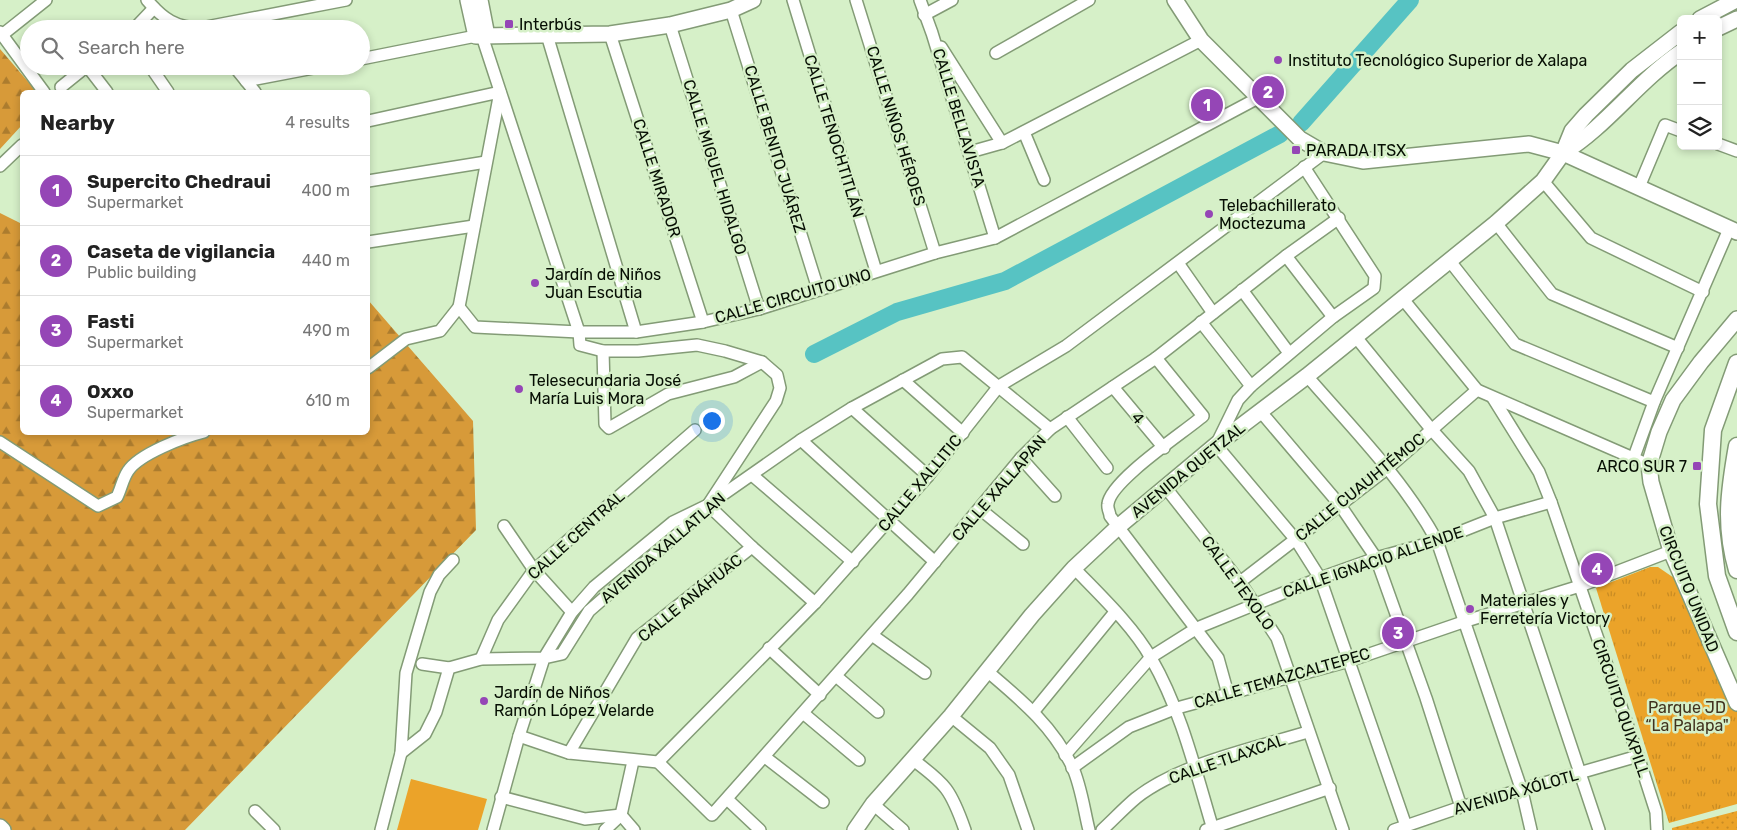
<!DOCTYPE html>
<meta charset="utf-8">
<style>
:root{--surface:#fff;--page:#f2f2f2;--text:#222;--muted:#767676;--line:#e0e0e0;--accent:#9546b6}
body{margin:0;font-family:Rubik,sans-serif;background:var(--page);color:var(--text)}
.controls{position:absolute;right:15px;top:15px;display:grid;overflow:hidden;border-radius:8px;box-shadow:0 2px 8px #0003}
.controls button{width:45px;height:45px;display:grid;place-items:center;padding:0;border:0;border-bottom:1px solid var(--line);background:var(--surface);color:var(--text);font:25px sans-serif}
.you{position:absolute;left:711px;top:420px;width:18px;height:18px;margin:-12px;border:4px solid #fff;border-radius:50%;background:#1a73e8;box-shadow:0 0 0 8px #1a73e833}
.badge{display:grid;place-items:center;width:32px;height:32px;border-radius:50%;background:var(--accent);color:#fff;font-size:16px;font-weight:700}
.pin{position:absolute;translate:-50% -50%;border:2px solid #fff;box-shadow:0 1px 5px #0006}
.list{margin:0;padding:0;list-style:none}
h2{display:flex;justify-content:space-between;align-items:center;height:65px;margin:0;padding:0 20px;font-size:21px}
h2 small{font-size:16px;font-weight:400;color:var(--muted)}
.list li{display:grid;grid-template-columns:32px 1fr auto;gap:15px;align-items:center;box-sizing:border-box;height:70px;padding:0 20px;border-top:1px solid var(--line)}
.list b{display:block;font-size:19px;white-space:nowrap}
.list p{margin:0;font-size:16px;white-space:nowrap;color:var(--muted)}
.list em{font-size:16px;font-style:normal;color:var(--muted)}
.icon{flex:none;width:28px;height:28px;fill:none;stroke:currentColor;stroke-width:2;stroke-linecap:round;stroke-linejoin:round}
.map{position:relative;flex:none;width:1737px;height:830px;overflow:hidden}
.search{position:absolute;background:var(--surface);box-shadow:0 2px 8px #0003;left:20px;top:20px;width:350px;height:55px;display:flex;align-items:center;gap:12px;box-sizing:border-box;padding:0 18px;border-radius:28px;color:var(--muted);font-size:19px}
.panel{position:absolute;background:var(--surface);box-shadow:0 2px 8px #0003;left:20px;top:90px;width:350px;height:345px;border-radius:8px}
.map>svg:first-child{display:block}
</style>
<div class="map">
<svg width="1737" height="830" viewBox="0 0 1737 830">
<defs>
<pattern id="grass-dots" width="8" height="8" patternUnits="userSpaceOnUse" patternTransform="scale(1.25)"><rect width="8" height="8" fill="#eba329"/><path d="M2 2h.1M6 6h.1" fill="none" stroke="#c88b23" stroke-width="1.8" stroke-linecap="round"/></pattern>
<pattern id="forest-firs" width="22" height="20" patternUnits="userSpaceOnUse" patternTransform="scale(1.25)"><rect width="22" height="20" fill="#d79a39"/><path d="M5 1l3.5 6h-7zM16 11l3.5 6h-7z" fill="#ac7c2e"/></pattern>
<pattern id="park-tufts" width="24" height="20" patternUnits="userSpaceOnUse" patternTransform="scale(1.25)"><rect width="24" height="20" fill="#eba329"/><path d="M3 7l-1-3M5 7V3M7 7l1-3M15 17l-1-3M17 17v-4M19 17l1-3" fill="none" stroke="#c88b23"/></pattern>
</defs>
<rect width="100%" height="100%" fill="#d6f0c8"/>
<polygon fill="url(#grass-dots)" points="1737,811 1737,830 1672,830 1672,828"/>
<g fill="url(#forest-firs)">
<polygon points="0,49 37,92 22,92 22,125 0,149"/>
<polygon points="0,213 22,224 22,432 368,432 368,300 473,421 476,530 185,830 0,830"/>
</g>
<polygon fill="url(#park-tufts)" points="1650,567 1658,567 1677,580 1737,704 1737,804 1669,823 1596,588"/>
<polygon fill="#eba329" points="411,779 487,799 478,830 397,830"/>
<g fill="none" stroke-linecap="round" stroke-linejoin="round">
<g stroke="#57c3c3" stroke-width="18">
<polyline points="1301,123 1410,0"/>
<polyline points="814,354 897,312 1005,281 1280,134"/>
</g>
<defs>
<g id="minor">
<path d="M147,0C163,19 176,28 201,28L346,0"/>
<polyline points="793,0 876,271"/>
<polyline points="856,0 935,253"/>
<polyline points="920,0 932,33 995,238"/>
<polyline points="731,10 818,289"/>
<polyline points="924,15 952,0"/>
<polyline points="670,25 759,309"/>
<polyline points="134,29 154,8"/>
<polyline points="0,32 44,92"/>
<polyline points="610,34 703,322"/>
<polyline points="2,35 46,0"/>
<polyline points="547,35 636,332"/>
<polyline points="941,47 1002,143"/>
<polyline points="996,53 1089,0"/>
<polyline points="361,59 476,36"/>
<polyline points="87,66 107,92"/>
<polyline points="150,66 168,92"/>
<polyline points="234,66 255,92"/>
<polyline points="246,81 324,66"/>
<polyline points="61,87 87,66"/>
<polyline points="368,121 500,92 459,307 475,327 579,332 636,332 703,322 759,309 935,253 995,238 1258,98"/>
<polyline points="1024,132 1044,180"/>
<polyline points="1718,144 1737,151"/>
<polyline points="970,152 1002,143 1201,40"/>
<polyline points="0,166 22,145"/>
<polyline points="1304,167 1375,276 1374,288 1333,317 1251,386 1238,400 1216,445 1296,540 1320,578 1406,826"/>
<polyline points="368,181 486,162"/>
<polyline points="1543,181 1591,238 1703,292"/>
<polyline points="1639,187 1665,125 1681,131"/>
<polyline points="1496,223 1552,294 1678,348"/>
<polyline points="368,242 474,226"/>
<polyline points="1286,256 1333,317"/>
<polyline points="1449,260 1515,344 1654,402"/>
<polyline points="1178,263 1213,313"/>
<polyline points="1242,290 1289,353"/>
<polyline points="1402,298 1477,390 1649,465"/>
<polyline points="1201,322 1251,386"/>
<polyline points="1355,336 1431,429 1469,471 1495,518 1599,830"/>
<polyline points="603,351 605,424 609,428 668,394 734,377 762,362"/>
<path d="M1156,358L1203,416C1183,433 1110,481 1108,504C1107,508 1110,513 1110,516L1218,658L1228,694"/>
<polyline points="368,368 406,339 440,331 459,307"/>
<path d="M1307,376C1353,429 1403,479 1437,541L1522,791L1531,830"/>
<polyline points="903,380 963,433"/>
<polyline points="1113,387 1164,448"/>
<polyline points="1493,398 1539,472 1551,502 1638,756 1656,812 1657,830"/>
<polyline points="852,408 928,476"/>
<polyline points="1261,412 1340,505 1376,558 1426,698 1461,807"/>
<polyline points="1067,417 1107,468"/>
<polyline points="801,440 935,562"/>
<path d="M0,442L98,506L117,497C121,489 123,478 128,471C139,454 184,437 204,432"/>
<polyline points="1634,457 1654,402 1729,229"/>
<polyline points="1021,458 1055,496"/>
<polyline points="752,475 853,562"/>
<polyline points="1166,488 1240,582 1277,638 1343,830"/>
<polyline points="708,505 752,547 815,603"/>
<polyline points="980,509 1023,544"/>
<polyline points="504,526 534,570 572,612"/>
<path d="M1074,568C1100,595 1133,626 1151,658C1181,710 1195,769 1212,826"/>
<polyline points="1240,582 1388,468 1477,390"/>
<polyline points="872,635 925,673"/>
<polyline points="769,648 820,695"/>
<polyline points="481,659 498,620 534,570 695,430"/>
<polyline points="422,664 449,668"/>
<path d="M987,671C1021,700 1052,725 1072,766C1081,785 1084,810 1089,830"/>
<polyline points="836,676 878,712"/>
<polyline points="1034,711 1115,612"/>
<polyline points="803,713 859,760"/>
<polyline points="951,716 990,748 1009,775 1028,830"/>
<polyline points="519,736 569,753 658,762 815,603 928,476 999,386 1066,346 1324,153"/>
<polyline points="401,753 425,734 436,712 449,668 481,659 544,658 572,612 594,587 673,522 708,505 776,401 780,388 777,375 762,362 725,351 697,345 638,351 603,351 580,345 579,332 482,36"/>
<polyline points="569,753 637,638 752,547"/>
<polyline points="1065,755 1151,657 1197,628 1320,578 1376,558 1437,541 1495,518 1551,502"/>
<polyline points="765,757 823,802"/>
<path d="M912,759C946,784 951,790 965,830"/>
<polyline points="658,762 712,815 908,594 1021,458 1050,429 1156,358 1286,256 1339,218"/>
<polyline points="1072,768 1129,727 1177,708 1349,661 1463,622 1580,586 1671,551"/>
<polyline points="501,797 585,819 621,815"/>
<polyline points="727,799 760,830"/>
<polyline points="873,804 903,830"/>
<polyline points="255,811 274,830"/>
<polyline points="621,815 633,761"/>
<polyline points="621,815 634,830"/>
<polyline points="381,830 401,753 406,673 430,592 439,575 453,560"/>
<polyline points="493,830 519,736 544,658 562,654 589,611 687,526 708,505 801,440 852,408 942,359 962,357 1050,429"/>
<polyline points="605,830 621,815"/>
<path d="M1102,830C1113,820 1124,808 1136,798C1179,764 1254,748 1308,732"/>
<polyline points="1206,830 1330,788"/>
<polyline points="1394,830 1461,807 1638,756"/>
</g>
<g id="tertiary">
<polyline points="468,0 476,36 482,36 610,34 670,25 731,10 753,0"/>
<polyline points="480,0 487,36"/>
<polyline points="1175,0 1201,40 1300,139 1324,153 1363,161 1529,144 1563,153 1737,232"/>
<polyline points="1700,19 1736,0"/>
<polyline points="1718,28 1737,19"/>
<path d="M1563,153C1607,126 1638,81 1681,52"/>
<polyline points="1737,319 1701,362 1673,400 1659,432 1649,465 1651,482 1671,551 1737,703"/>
<polyline points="0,827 3,830"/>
<polyline points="855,830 873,804 951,716 1032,615 1074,568 1119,526 1216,445 1307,376 1496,223 1543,181 1563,153 1572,131 1586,115 1632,70 1681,32"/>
</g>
<g id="secondary">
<polyline points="1737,363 1713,430 1708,504 1717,576 1737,632"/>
<path d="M1737,446C1729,491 1724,526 1737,570"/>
</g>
</defs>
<use href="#minor" stroke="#839b76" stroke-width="14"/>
<use href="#tertiary" stroke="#839b76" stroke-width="18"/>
<use href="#secondary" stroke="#839b76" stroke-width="19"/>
<use href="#minor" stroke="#fff" stroke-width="11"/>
<use href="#tertiary" stroke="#fff" stroke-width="15"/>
<use href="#secondary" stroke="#fff" stroke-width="16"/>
</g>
<g fill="#9546b6" stroke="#d6f0c8" stroke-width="2">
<rect x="504" y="19" width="10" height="10" rx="2.5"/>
<circle cx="1278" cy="60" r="5"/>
<rect x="1291" y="145" width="10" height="10" rx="2.5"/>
<circle cx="1209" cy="214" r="5"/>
<circle cx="535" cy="283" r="5"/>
<circle cx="519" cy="389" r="5"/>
<rect x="1692" y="461" width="10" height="10" rx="2.5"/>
<circle cx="1470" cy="609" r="5"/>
<circle cx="484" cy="701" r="5"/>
</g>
<g text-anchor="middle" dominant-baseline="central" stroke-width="5" stroke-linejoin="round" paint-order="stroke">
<g font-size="16" fill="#060e03" stroke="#d6f0c8" text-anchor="start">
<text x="519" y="24">Interbús</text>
<text x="1288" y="60">Instituto Tecnológico Superior de Xalapa</text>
<text x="1306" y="150">PARADA ITSX</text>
<text x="1219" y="205">Telebachillerato<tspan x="1219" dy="18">Moctezuma</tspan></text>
<text x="545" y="274">Jardín de Niños<tspan x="545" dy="18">Juan Escutia</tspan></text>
<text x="529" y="380">Telesecundaria José<tspan x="529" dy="18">María Luis Mora</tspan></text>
<text x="1687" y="466" text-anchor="end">ARCO SUR 7</text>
<text x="1480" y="600">Materiales y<tspan x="1480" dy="18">Ferretería Victory</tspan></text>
<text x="494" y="692">Jardín de Niños<tspan x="494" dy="18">Ramón López Velarde</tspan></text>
</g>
<g font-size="16" fill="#060e03" stroke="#d6f0c8">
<text transform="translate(959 118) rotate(73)">CALLE BELLAVISTA</text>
<text transform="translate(896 126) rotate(73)">CALLE NIÑOS HÉROES</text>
<text transform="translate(834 136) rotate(73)">CALLE TENOCHTITLÁN</text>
<text transform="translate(775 149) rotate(73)">CALLE BENITO JUÁREZ</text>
<text transform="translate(715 167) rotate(73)">CALLE MIGUEL HIDALGO</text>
<text transform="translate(657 178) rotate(72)">CALLE MIRADOR</text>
<text transform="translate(793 296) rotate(-16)">CALLE CIRCUITO UNO</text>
<text transform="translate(1138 418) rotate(50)">4</text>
<text transform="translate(1188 470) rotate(-39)">AVENIDA QUETZAL</text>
<text transform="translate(920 483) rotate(-50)">CALLE XALLITIC</text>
<text transform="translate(1360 487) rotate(-39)">CALLE CUAUHTÉMOC</text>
<text transform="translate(999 488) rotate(-49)">CALLE XALLAPAN</text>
<text transform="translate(576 535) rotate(-42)">CALLE CENTRAL</text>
<text transform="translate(663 548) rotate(-41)">AVENIDA XALLATLAN</text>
<text transform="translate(1373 562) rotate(-19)">CALLE IGNACIO ALLENDE</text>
<text transform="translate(1238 583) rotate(54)">CALLE TEXOLO</text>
<text transform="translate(1689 589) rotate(68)">CIRCUITO UNIDAD</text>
<text transform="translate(690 598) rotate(-39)">CALLE ANÁHUAC</text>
<text transform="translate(1282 678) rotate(-16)">CALLE TEMAZCALTEPEC</text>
<text transform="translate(1621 708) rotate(71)">CIRCUITO QUIXPILL</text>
<text transform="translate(1227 759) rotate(-19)">CALLE TLAXCAL</text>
<text transform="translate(1516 792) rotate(-16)">AVENIDA XÓLOTL</text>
</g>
<g font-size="16" fill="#41321e" stroke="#d6f0c8">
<text x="1687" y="707">Parque JD<tspan x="1687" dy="18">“La Palapa"</tspan></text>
</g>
</g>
</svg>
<div class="controls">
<button>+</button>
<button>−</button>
<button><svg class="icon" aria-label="layers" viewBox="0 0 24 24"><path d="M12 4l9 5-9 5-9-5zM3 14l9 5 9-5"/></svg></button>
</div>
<div class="you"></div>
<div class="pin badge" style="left:1207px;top:105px">1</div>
<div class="pin badge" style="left:1268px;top:92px">2</div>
<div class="pin badge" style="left:1398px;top:633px">3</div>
<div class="pin badge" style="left:1597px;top:569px">4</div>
<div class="search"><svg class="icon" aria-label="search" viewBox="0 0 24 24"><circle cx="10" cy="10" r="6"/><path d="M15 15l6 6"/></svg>Search here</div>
<section class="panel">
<h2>Nearby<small>4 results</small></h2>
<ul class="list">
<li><span class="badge">1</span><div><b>Supercito Chedraui</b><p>Supermarket</p></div><em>400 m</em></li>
<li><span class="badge">2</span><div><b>Caseta de vigilancia</b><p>Public building</p></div><em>440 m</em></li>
<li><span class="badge">3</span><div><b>Fasti</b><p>Supermarket</p></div><em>490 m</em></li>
<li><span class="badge">4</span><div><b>Oxxo</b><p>Supermarket</p></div><em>610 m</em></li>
</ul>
</section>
</div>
